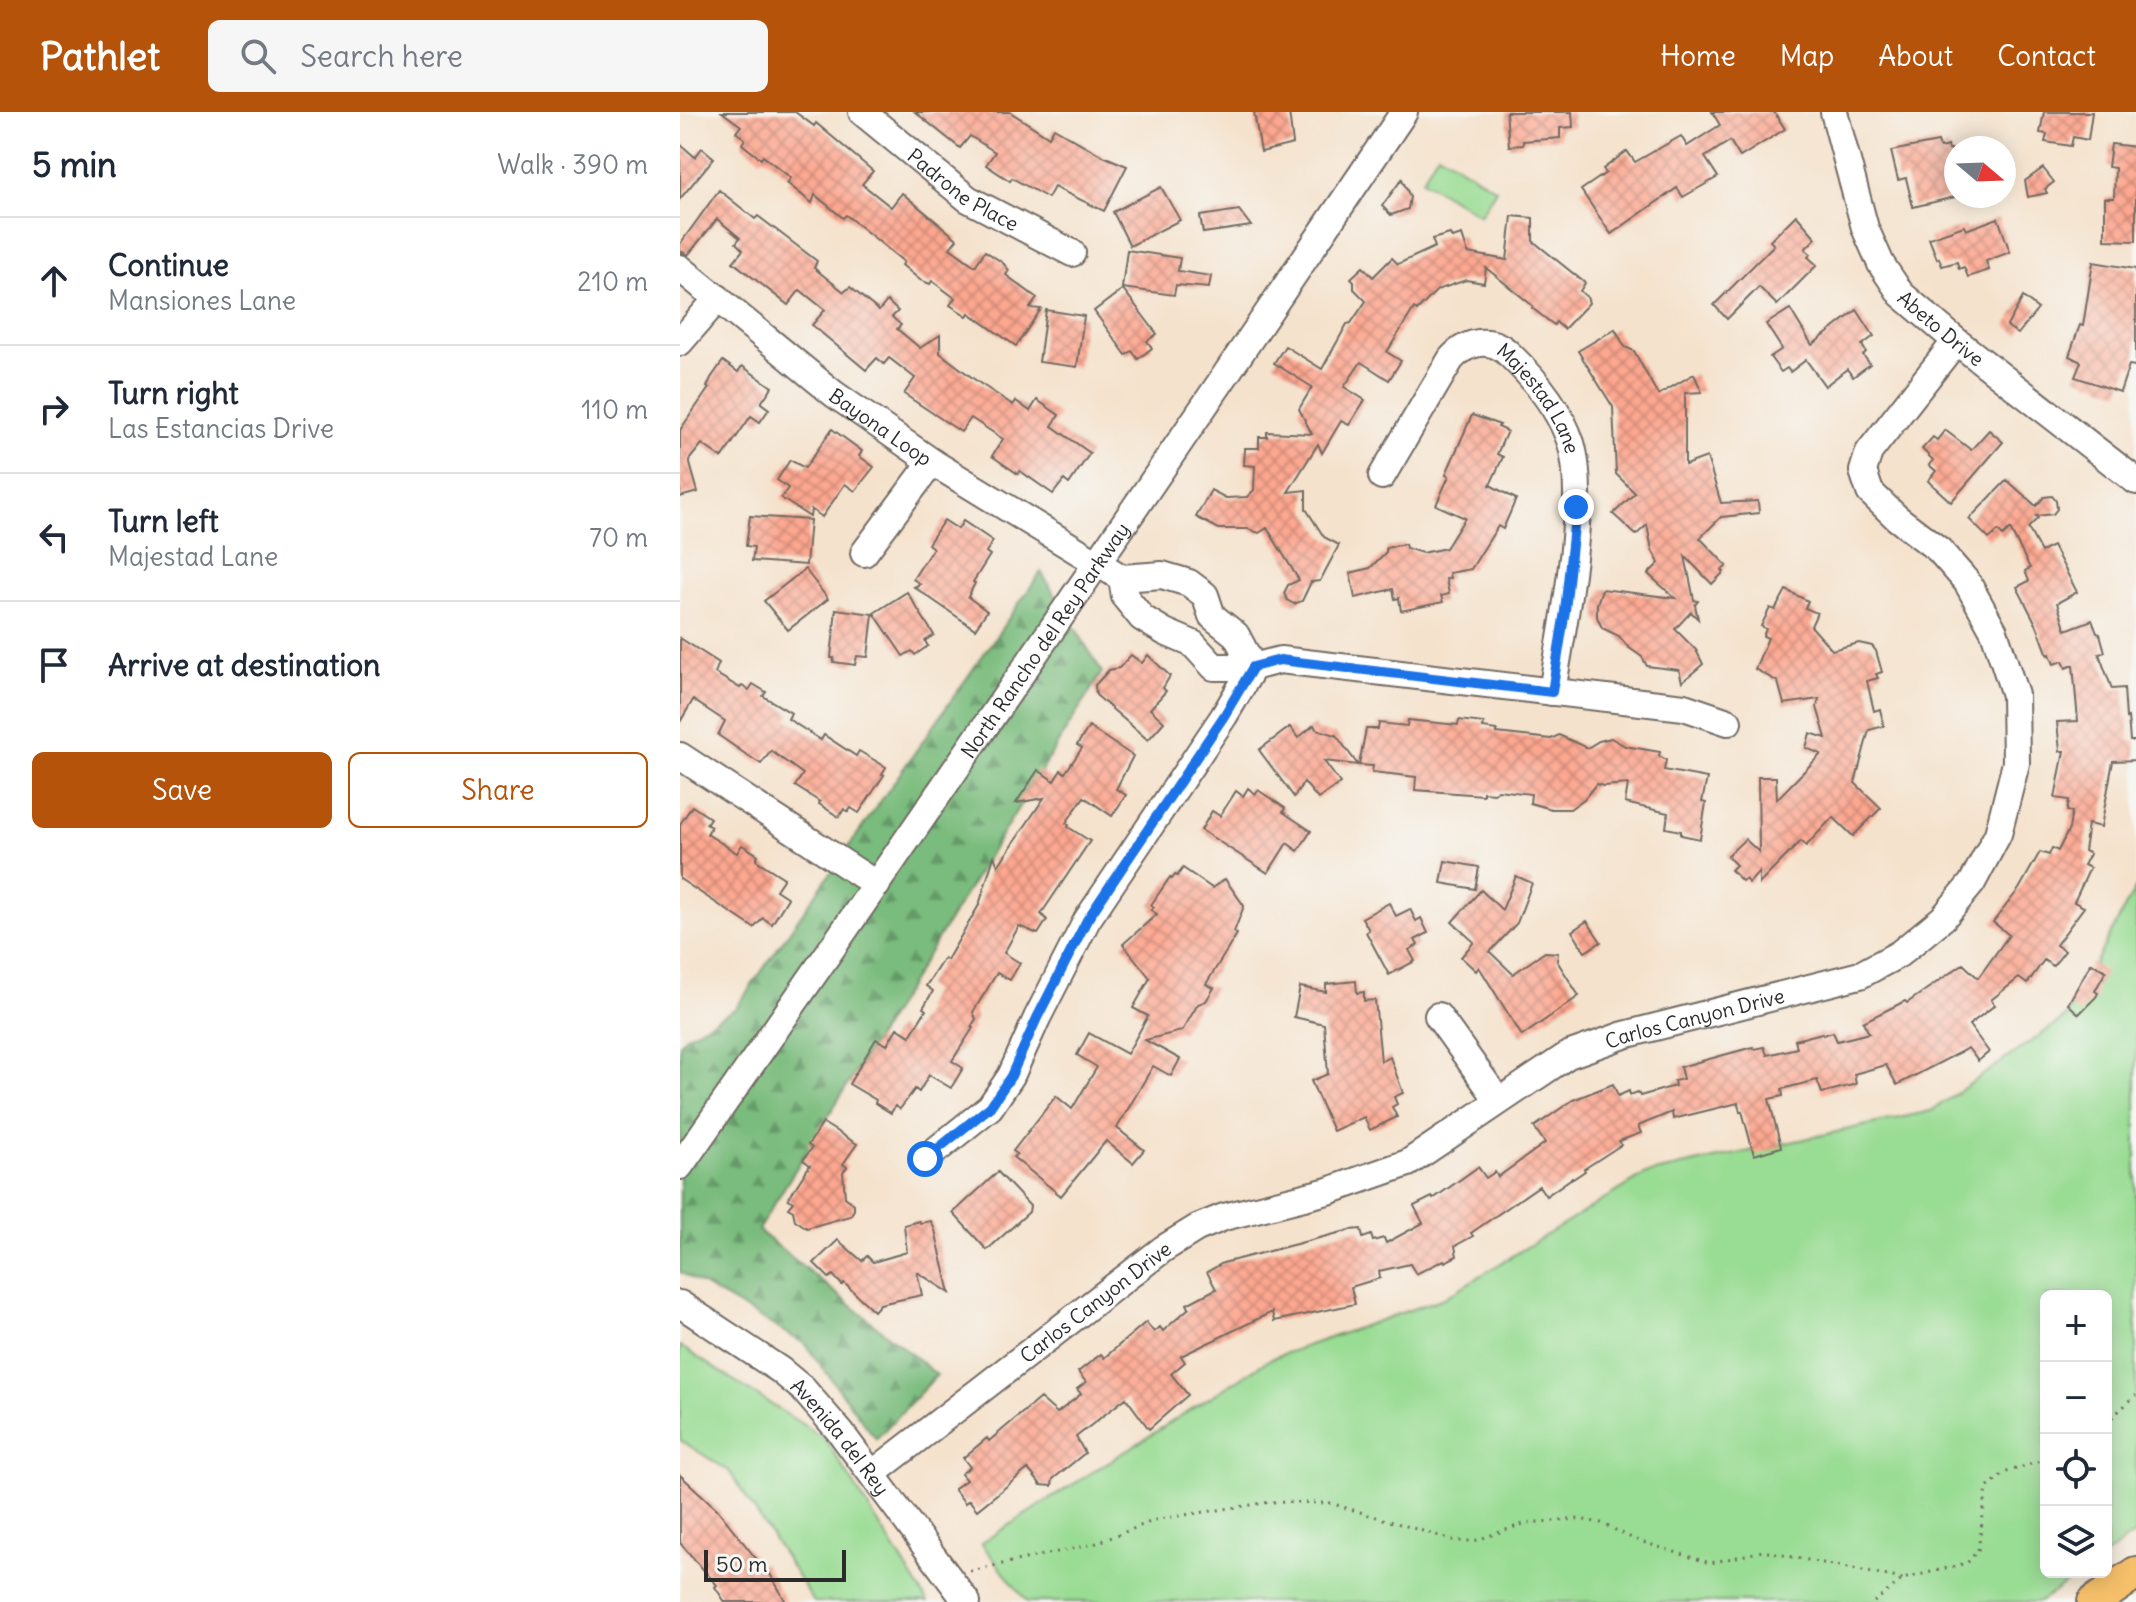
<!DOCTYPE html>
<meta charset="utf-8">
<style>
:root{--surface:#fff;--page:#f6f6f7;--text:#1f2937;--muted:#747a83;--line:#e0e1e3;--accent:#b45309}
body{margin:0;font-family:Delius,sans-serif;background:var(--page);color:var(--text)}
.controls{position:absolute;right:24px;bottom:24px;display:grid;overflow:hidden;border-radius:12px;box-shadow:0 4px 20px #0003}
.controls button{width:72px;height:72px;display:grid;place-items:center;padding:0;border:0;border-bottom:2px solid var(--line);background:var(--surface);color:var(--text);font:40px sans-serif}
.compass{position:absolute;left:1264px;top:24px;width:72px;height:72px;border-radius:50%;background:var(--surface);box-shadow:0 4px 20px #0003;rotate:109deg}
.scale{position:absolute;left:24px;bottom:20px;width:142px;box-sizing:border-box;padding-left:8px;border:4px solid #2b2b2b;border-top:0;font-size:22px;line-height:28px;white-space:nowrap;color:#2b2b2b;-webkit-text-stroke:6px #f6f6f2;paint-order:stroke}
.stop{position:absolute;width:24px;height:24px;margin:-18px;border:6px solid #1a73e8;border-radius:50%;background:#fff}
.stop.end{background:#1a73e8;border-color:#fff;box-shadow:0 2px 8px #0008}
.list{margin:0;padding:0;list-style:none}
h2{display:flex;justify-content:space-between;align-items:center;height:104px;margin:0;padding:0 32px;font-size:34px}
h2 small{font-size:26px;font-weight:400;color:var(--muted)}
.list li{display:grid;grid-template-columns:52px 1fr auto;gap:24px;align-items:center;box-sizing:border-box;height:128px;padding:0 32px;border-top:2px solid var(--line)}
.list b{display:block;font-size:30px;white-space:nowrap}
.list p{margin:0;font-size:26px;white-space:nowrap;color:var(--muted)}
.list em{font-size:26px;font-style:normal;color:var(--muted)}
.actions{display:flex;gap:16px;padding:24px 32px}
.actions a{flex:1;padding:18px 0;border:2px solid var(--accent);border-radius:12px;text-align:center;font-size:28px;color:var(--accent)}
.actions .main{background:var(--accent);color:#fff}
.icon{flex:none;width:44px;height:44px;fill:none;stroke:currentColor;stroke-width:2;stroke-linecap:round;stroke-linejoin:round}
.map{position:relative;flex:none;width:1456px;height:1490px;overflow:hidden}
header{display:flex;align-items:center;gap:48px;box-sizing:border-box;height:112px;padding:0 40px;background:var(--accent);color:#fff}
header strong{font-size:38px}
nav{display:flex;gap:44px;margin-inline-start:auto;font-size:28px}
.search{width:560px;height:72px;background:var(--page);display:flex;align-items:center;gap:20px;box-sizing:border-box;padding:0 28px;border-radius:12px;color:var(--muted);font-size:30px}
main{display:flex}
aside{flex:1;background:var(--surface)}
.map>svg:first-child{display:block}
</style>
<header>
<strong>Pathlet</strong>
<div class="search"><svg class="icon" aria-label="search" viewBox="0 0 24 24"><circle cx="10" cy="10" r="6"/><path d="M15 15l6 6"/></svg>Search here</div>
<nav><a>Home</a><a>Map</a><a>About</a><a>Contact</a></nav>
</header>
<main>
<aside>
<h2>5 min<small>Walk · 390 m</small></h2>
<ul class="list">
<li><svg class="icon" aria-label="ahead" viewBox="0 0 24 24"><path d="M12 20V5M6 11l6-6 6 6"/></svg><div><b>Continue</b><p>Mansiones Lane</p></div><em>210 m</em></li>
<li><svg class="icon" aria-label="right" viewBox="0 0 24 24"><path d="M7 20v-9h11M14 6l5 5-5 5"/></svg><div><b>Turn right</b><p>Las Estancias Drive</p></div><em>110 m</em></li>
<li><svg class="icon" aria-label="left" viewBox="0 0 24 24"><path d="M17 20v-9H6M10 6l-5 5 5 5"/></svg><div><b>Turn left</b><p>Majestad Lane</p></div><em>70 m</em></li>
<li><svg class="icon" aria-label="arrive" viewBox="0 0 24 24"><path d="M6 21V4h12l-3 4 3 4H6"/></svg><div><b>Arrive at destination</b></div></li>
</ul>
<div class="actions"><a class="main">Save</a><a>Share</a></div>
</aside>
<div class="map">
<svg width="1456" height="1490" viewBox="0 0 1456 1490">
<defs>
<pattern id="forest-firs" width="22" height="20" patternUnits="userSpaceOnUse" patternTransform="scale(2)"><rect width="22" height="20" fill="#7abc7d"/><path d="M5 1l3.5 6h-7zM16 11l3.5 6h-7z" fill="#649967"/></pattern>
<pattern id="building-cross-hatch" width="8" height="8" patternUnits="userSpaceOnUse" patternTransform="scale(2)"><rect width="8" height="8" fill="#fda790"/><path d="M0 0l8 8M0 8l8-8" fill="none" stroke="#cd8876"/></pattern>
</defs>
<rect width="100%" height="100%" fill="#f6f6f2"/>
<filter id="ink" filterUnits="userSpaceOnUse"><feTurbulence type="fractalNoise" baseFrequency=".0125" numOctaves="2"/><feDisplacementMap in="SourceGraphic" scale="16" xChannelSelector="R" yChannelSelector="G"/><feConvolveMatrix kernelMatrix="1 2 1 2 8 2 1 2 1" color-interpolation-filters="sRGB"/></filter>
<filter id="wash" filterUnits="userSpaceOnUse"><feTurbulence type="fractalNoise" baseFrequency=".006" numOctaves="4" result="noise"/><feDisplacementMap in="SourceGraphic" scale="32" xChannelSelector="R" yChannelSelector="G"/><feGaussianBlur stdDeviation="1.8" result="paint"/><feColorMatrix in="noise" values="0 0 0 0 0 0 0 0 0 0 0 0 0 0 0 0 0 1.4 0 .05"/><feComposite in="paint" operator="in"/></filter>
<g filter="url(#wash)">
<rect width="100%" height="100%" fill="#f5e2cc"/>
<g fill="#99dc93" stroke="#62845f" stroke-width="2">
<polygon points="758,41 816,77 800,103 742,68"/>
<polygon points="1456,775 1456,1421 1426,1443 1426,1184 1366,1184 1366,1460 1402,1460 1360,1490 347,1490 301,1431 592,1246 764,1186 966,1062 1251,999 1386,905"/>
<polygon points="0,1234 145,1327 248,1490 134,1490 49,1359 0,1328"/>
</g>
<polygon fill="url(#forest-firs)" stroke="#527454" stroke-width="2" points="361,460 422,560 78,1118 257,1263 196,1327 125,1232 0,1160 0,932 6,924 56,896"/>
<g id="blocks">
<g fill="url(#building-cross-hatch)">
<polygon points="42,0 115,0 134,14 136,11 193,59 182,72 211,95 222,81 277,127 270,136 295,154 305,139 323,151 329,158 326,163 357,186 350,196 361,197 336,234 289,201 287,204 270,193 275,186 252,169 250,172 240,168 222,153 224,150 166,103 163,106 135,83 132,91 107,71 111,66 83,44 81,47 62,32 65,27 56,20 61,14"/>
<polygon points="235,0 330,0 369,25 374,16 423,44 447,54 424,99 374,75 368,86 332,66 330,69 306,53 315,40 290,24 280,36"/>
<polygon points="574,0 609,0 613,32 581,40"/>
<polygon points="826,0 892,0 893,15 880,16 880,26 843,29 843,33 829,34"/>
<polygon points="1032,0 1094,0 1105,17 1060,45 1050,29 1025,45 1038,65 1003,85 997,76 931,122 901,78 926,61 923,57 947,39 955,50 1001,24 1007,34 1040,13"/>
<polygon points="1364,0 1412,0 1408,28 1393,25 1391,34 1365,30 1367,22 1360,21"/>
<polygon points="1258,30 1260,36 1268,34 1269,38 1271,37 1276,56 1276,84 1279,84 1233,95 1226,66 1218,68 1211,39"/>
<polygon points="0,32 15,45 22,36 34,46 0,87"/>
<polygon points="1431,32 1456,35 1456,129 1425,128 1425,86 1434,86 1435,56 1428,55"/>
<polygon points="1363,56 1374,70 1365,77 1367,81 1348,85 1345,69"/>
<polygon points="722,67 730,85 728,97 711,103 702,94"/>
<polygon points="481,75 500,108 450,134 433,100"/>
<polygon points="39,78 75,107 78,104 137,149 134,156 164,180 170,175 199,199 207,189 218,199 212,205 221,213 217,217 240,236 260,223 260,241 298,270 333,293 336,289 350,299 357,288 379,303 372,314 410,341 389,372 384,368 373,382 340,359 338,362 312,344 323,327 291,306 281,320 224,282 235,266 209,246 204,252 197,246 186,258 132,213 145,198 120,178 108,193 53,150 63,138 56,131 60,126 37,107 8,143 0,139 0,132"/>
<polygon points="559,98 571,114 523,121 520,104"/>
<polygon points="1116,103 1136,126 1125,137 1131,142 1128,145 1137,153 1097,193 1079,175 1047,207 1034,193 1094,133 1090,129"/>
<polygon points="832,104 853,106 853,129 905,171 900,179 907,185 909,191 884,217 876,210 874,213 852,196 853,194 806,156 804,171 786,168 757,178 737,199 734,196 707,240 721,249 709,268 681,250 664,275 685,288 669,313 661,309 642,341 638,332 608,380 626,378 626,397 644,425 659,433 640,469 631,470 622,489 614,492 607,488 604,481 608,473 619,468 587,416 579,421 568,417 539,417 516,405 531,378 546,386 567,385 574,378 575,354 564,353 565,336 579,336 579,325 587,325 587,320 632,322 619,297 632,275 594,251 605,234 642,257 667,212 671,211 686,189 674,177 674,169 671,166 683,155 693,165 712,146 718,152 755,135 752,127 770,122 772,126 782,123 788,141 827,148"/>
<polygon points="1318,106 1330,140 1306,149 1309,158 1288,165 1284,155 1279,157 1277,150 1262,154 1259,146 1257,147 1249,126 1284,114 1286,118"/>
<polygon points="447,138 500,146 498,159 531,164 529,176 496,173 494,183 442,176"/>
<polygon points="1413,150 1456,157 1456,254 1449,253 1440,280 1395,265 1401,250 1389,244 1400,213 1403,214"/>
<polygon points="443,177 477,222 467,229 472,236 458,247 452,239 446,243 414,199"/>
<polygon points="1343,185 1358,197 1338,222 1327,214"/>
<polygon points="1110,197 1132,233 1177,198 1194,224 1182,233 1186,240 1183,243 1190,252 1173,265 1167,257 1145,274 1126,248 1110,260 1107,256 1101,260 1090,245 1102,237 1086,212"/>
<polygon points="366,198 404,204 397,255 359,250"/>
<polygon points="935,217 945,235 954,239 978,283 1014,262 1022,280 1005,281 1005,353 1027,345 1041,391 1078,389 1079,401 1041,405 1020,426 1047,454 1042,458 1044,460 1032,472 1005,444 1014,488 1018,489 1015,493 1018,507 1011,500 995,517 1016,538 1023,552 1002,570 999,558 967,554 962,545 948,535 939,524 922,516 917,505 917,492 922,477 995,486 968,462 979,451 972,438 967,413 956,423 933,402 955,381 936,362 933,295 898,239"/>
<polygon points="43,249 58,260 62,254 92,275 81,291 89,297 80,310 71,304 42,346 22,332 9,348 18,380 0,385 0,318 29,276 27,275 31,266"/>
<polygon points="792,303 820,313 818,315 827,319 817,342 823,345 810,373 836,387 823,417 818,414 791,457 769,461 770,466 766,467 769,482 761,484 763,490 721,499 719,486 715,487 713,477 675,486 670,461 690,456 706,440 706,436 725,432 726,436 742,441 766,436 785,406 756,393 769,364 766,362"/>
<polygon points="152,317 182,339 179,344 194,355 175,379 165,372 142,405 131,397 130,405 101,386 108,376 97,368 110,348 125,356"/>
<polygon points="1265,318 1291,338 1309,318 1323,330 1271,390 1248,369 1256,359 1249,353 1253,348 1242,337 1253,325 1257,328"/>
<polygon points="1327,368 1356,394 1364,385 1372,384 1376,389 1377,397 1373,402 1356,404 1358,406 1348,416 1361,440 1373,434 1397,480 1377,491 1386,518 1412,508 1417,521 1420,522 1425,540 1419,542 1432,577 1444,576 1446,606 1448,605 1450,629 1456,629 1456,648 1433,649 1421,715 1408,712 1404,739 1410,742 1404,753 1410,756 1394,790 1404,795 1376,833 1385,839 1373,854 1364,848 1347,872 1339,866 1311,888 1315,893 1289,913 1309,940 1298,949 1288,936 1217,973 1206,953 1174,962 1176,972 1142,981 1137,968 1102,977 1103,984 1089,987 1101,1035 1074,1043 1062,999 1060,1000 1058,991 993,1007 992,1000 958,1014 961,1021 939,1029 941,1033 904,1057 905,1059 893,1067 892,1066 866,1084 859,1074 791,1121 793,1124 775,1134 777,1144 765,1150 764,1148 736,1162 730,1152 699,1159 700,1166 671,1175 675,1192 594,1209 592,1200 501,1244 505,1250 491,1262 508,1283 469,1317 446,1286 396,1325 405,1341 373,1367 372,1374 361,1373 348,1357 297,1398 289,1388 285,1391 274,1377 286,1368 281,1362 290,1355 283,1346 307,1326 309,1329 360,1286 377,1301 401,1282 397,1277 406,1270 398,1260 421,1242 424,1246 466,1210 474,1220 480,1215 483,1219 509,1196 507,1192 536,1177 527,1160 543,1151 670,1118 681,1117 683,1126 691,1123 693,1129 704,1126 706,1131 743,1111 734,1094 752,1085 753,1087 798,1055 806,1066 815,1060 818,1065 865,1031 854,1015 893,988 933,972 938,984 949,979 950,983 958,980 960,984 995,974 994,969 1003,967 1000,955 1073,935 1074,937 1084,935 1087,943 1117,936 1115,928 1142,921 1143,923 1153,920 1157,929 1189,921 1183,910 1225,889 1227,891 1283,852 1298,866 1329,823 1313,810 1339,777 1360,740 1369,743 1372,736 1378,739 1389,717 1392,700 1387,699 1389,688 1375,686 1384,639 1380,639 1377,610 1398,609 1393,553 1386,556 1383,549 1374,552 1370,542 1368,543 1357,514 1337,475 1349,469 1345,459 1350,456 1330,417 1323,424 1318,419 1309,427 1289,407"/>
<polygon points="70,404 130,408 126,453 72,449 74,435 66,434"/>
<polygon points="264,408 278,417 283,409 313,429 306,440 310,443 293,470 295,471 288,485 307,499 295,517 234,475 240,472 233,467 253,436 248,432"/>
<polygon points="125,457 148,487 108,518 84,489"/>
<polygon points="1106,478 1128,489 1125,496 1137,501 1131,514 1152,538 1179,531 1192,534 1196,539 1202,560 1196,562 1198,566 1187,569 1194,599 1200,597 1204,614 1189,618 1175,671 1201,696 1173,724 1153,705 1126,734 1121,729 1079,772 1079,760 1069,771 1065,767 1062,769 1051,758 1056,753 1047,744 1065,727 1079,740 1078,665 1096,665 1097,687 1141,642 1126,636 1130,621 1146,626 1137,595 1139,587 1104,592 1098,570 1075,557 1088,526 1083,524 1086,517 1081,514 1090,496 1095,498"/>
<polygon points="227,480 254,523 245,529 248,534 235,543 232,539 223,544 194,501"/>
<polygon points="156,497 193,502 188,545 177,544 175,553 153,550 154,546 151,546"/>
<polygon points="0,526 39,551 35,561 60,576 62,574 69,578 73,572 86,580 83,584 111,601 108,607 141,628 144,623 176,644 179,639 206,655 202,662 204,663 179,701 171,696 168,700 164,697 159,705 139,692 140,690 115,674 123,662 91,639 81,652 64,641 38,623 45,609 13,588 0,610"/>
<polygon points="451,543 462,551 468,543 490,564 483,576 486,579 470,597 484,610 468,628 416,583 415,573 429,558 439,556"/>
<polygon points="728,608 778,613 779,608 804,611 803,616 817,618 817,621 871,627 879,623 907,636 919,629 931,626 945,634 980,640 979,644 986,648 984,658 1027,666 1022,690 1026,691 1020,727 1001,723 1001,719 986,716 988,701 945,691 948,672 923,674 916,672 904,687 890,697 871,697 850,691 851,682 818,678 814,681 803,680 803,683 735,678 736,665 692,660 693,654 679,653 686,617 698,617 699,611 727,614"/>
<polygon points="634,613 636,617 656,623 678,653 644,649 660,671 638,687 624,670 614,685 579,638 610,615 618,626"/>
<polygon points="409,615 453,644 436,677 446,683 432,704 404,685 386,711 389,713 388,715 410,729 361,802 367,808 358,822 339,814 324,841 340,851 330,868 317,861 293,900 296,907 291,915 293,916 272,949 283,956 271,976 249,963 239,980 235,977 220,997 215,994 211,1001 195,991 196,988 169,972 196,927 207,933 217,916 230,924 246,898 243,896 253,879 246,874 264,846 267,848 299,793 314,744 318,754 364,686 336,691 358,658 374,669 381,658 385,661 402,636 397,633"/>
<polygon points="568,676 575,682 578,678 605,696 603,700 631,719 618,739 607,731 588,761 521,718 532,699 540,704 556,679 563,684"/>
<polygon points="12,694 30,706 26,712 31,715 27,722 57,741 62,733 78,743 76,748 104,766 96,778 108,786 92,812 83,806 74,816 0,767 0,712"/>
<polygon points="765,749 799,755 795,777 761,771"/>
<polygon points="503,756 532,776 545,767 564,794 554,820 557,822 526,872 534,876 526,889 518,892 502,919 465,928 500,947 491,964 473,954 437,1016 464,1038 453,1051 426,1029 381,1084 333,1045 337,1042 333,1039 376,984 392,997 417,955 397,943 409,921 447,942 468,904 453,896 470,866 443,832 477,802 471,798 474,795 471,793 490,765 492,767 495,763 497,764"/>
<polygon points="836,764 852,771 837,811 810,840 833,862 865,840 878,841 877,849 899,884 842,924 799,855 796,859 781,845 794,830 772,810 801,778 822,798"/>
<polygon points="709,791 716,804 730,797 736,809 741,806 748,821 735,828 738,833 729,838 735,849 709,863 686,820 689,818 682,806"/>
<polygon points="907,809 921,830 905,840 892,819"/>
<polygon points="1411,851 1426,859 1415,879 1418,881 1416,885 1399,902 1388,892"/>
<polygon points="676,869 677,881 684,880 684,889 695,888 701,949 710,945 723,981 714,985 717,992 712,995 717,1005 690,1018 684,1005 653,1019 631,969 648,962 644,912 614,905 620,875 646,880 646,872"/>
<polygon points="143,1011 177,1032 163,1052 167,1055 163,1060 165,1085 174,1092 174,1098 170,1104 127,1116 115,1108 113,1099 108,1096 113,1090 108,1087 130,1053 123,1048 132,1036 128,1033"/>
<polygon points="318,1060 350,1094 349,1100 307,1138 273,1101"/>
<polygon points="239,1109 240,1111 251,1109 255,1118 270,1181 237,1160 242,1183 200,1192 194,1199 164,1171 162,1173 153,1163 149,1166 134,1151 158,1128 182,1149 187,1144 193,1150 227,1140 224,1113"/>
<polygon points="0,1363 37,1397 81,1453 84,1451 106,1490 45,1490 35,1475 37,1473 0,1431"/>
</g>
</g>
</g>
<g filter="url(#ink)">
<use href="#blocks" fill-opacity="0" stroke="#726b63" stroke-width="2"/>
<g fill="none" stroke-linecap="round" stroke-linejoin="round">
<defs>
<g id="minor">
<path id="s1" d="M182,0L288,87L392,141"/>
<path id="s2" d="M1154,0L1185,116L1201,152L1221,182L1276,229L1456,369"/>
<path id="s3" d="M0,156L154,282L252,350L442,466L482,463L509,471L525,483L532,504L556,523L573,555"/>
<polyline points="0,230 38,186"/>
<path id="s4" d="M702,364L771,247C787,229 811,224 829,242C854,266 880,298 891,331C909,392 882,516 872,580"/>
<polyline points="184,441 252,350"/>
<polyline points="442,466 445,485 462,506 485,520 513,532 534,555 573,555 600,548 1004,595 1048,610"/>
<polyline points="0,644 197,773"/>
<polyline points="758,904 818,988"/>
<polyline points="245,1047 310,995 331,964 357,906 407,808 544,604 573,555"/>
<path id="s5" d="M0,1054C245,705 485,353 724,0"/>
<path id="s6" d="M0,1192L100,1258L123,1277L161,1321L287,1490"/>
<path id="s7" d="M192,1362L483,1137L517,1116L544,1105L648,1079L728,1051L888,943L944,923L1180,863L1219,842L1263,806L1292,771L1318,722L1336,651L1335,583L1314,519L1287,470L1259,438L1217,406L1190,380L1183,359L1189,340L1276,229"/>
</g>
<polyline id="major" points="1414,1490 1456,1461"/>
</defs>
<use href="#minor" stroke="#726b63" stroke-width="30"/>
<use href="#major" stroke="#726b63" stroke-width="36"/>
<g stroke="#726b63" stroke-width="3" stroke-dasharray="2 6" stroke-linecap="butt">
<polyline points="1426,1311 1456,1283"/>
<polyline points="290,1459 414,1432 478,1407 591,1390 650,1391 776,1429 794,1429 846,1411 899,1407 921,1411 956,1428 1030,1451 1083,1439 1223,1467"/>
<polyline points="1194,1490 1223,1467 1287,1451 1298,1438 1307,1376 1324,1361 1366,1347"/>
</g>
<use href="#minor" stroke="#fff" stroke-width="26"/>
<use href="#major" stroke="#f6c06b" stroke-width="32"/>
</g>
</g>
<g fill="none" stroke-linecap="round" stroke-linejoin="round" filter="url(#ink)">
<polyline stroke="#1a73e8" stroke-width="10" points="245,1047 310,995 331,964 357,906 407,808 544,604 573,555 600,548 872,580 885,499 896,395"/>
</g>
<g text-anchor="middle" dominant-baseline="central" stroke-width="8" stroke-linejoin="round" paint-order="stroke">
<g font-size="20" fill="#2b2b2b" stroke="#f6f6f2">
<text stroke="none"><textPath href="#s1" startOffset="128">Padrone Place</textPath></text>
<text stroke="none"><textPath href="#s2" startOffset="248">Abeto Drive</textPath></text>
<text stroke="none"><textPath href="#s4" startOffset="256">Majestad Lane</textPath></text>
<text stroke="none"><textPath href="#s3" startOffset="256">Bayona Loop</textPath></text>
<text stroke="none"><textPath href="#s5" startOffset="640">North Rancho del Rey Parkway</textPath></text>
<text stroke="none"><textPath href="#s7" startOffset="954">Carlos Canyon Drive</textPath></text>
<text stroke="none"><textPath href="#s7" startOffset="282">Carlos Canyon Drive</textPath></text>
<text stroke="none"><textPath href="#s6" startOffset="210">Avenida del Rey</textPath></text>
</g>
</g>
</svg>
<div class="controls">
<button>+</button>
<button>−</button>
<button><svg class="icon" aria-label="locate" viewBox="0 0 24 24"><circle cx="12" cy="12" r="6"/><path d="M12 2v4M12 18v4M2 12h4M18 12h4"/></svg></button>
<button><svg class="icon" aria-label="layers" viewBox="0 0 24 24"><path d="M12 4l9 5-9 5-9-5zM3 14l9 5 9-5"/></svg></button>
</div>
<svg class="compass" viewBox="-18 -18 36 36"><path d="M0-13l5 13h-10z" fill="#e53935"/><path d="M0 13l5-13h-10z" fill="#747a83"/></svg>
<div class="scale">50 m</div>
<div class="stop" style="left:245px;top:1047px"></div>
<div class="stop end" style="left:896px;top:395px"></div>
</div>
</main>
